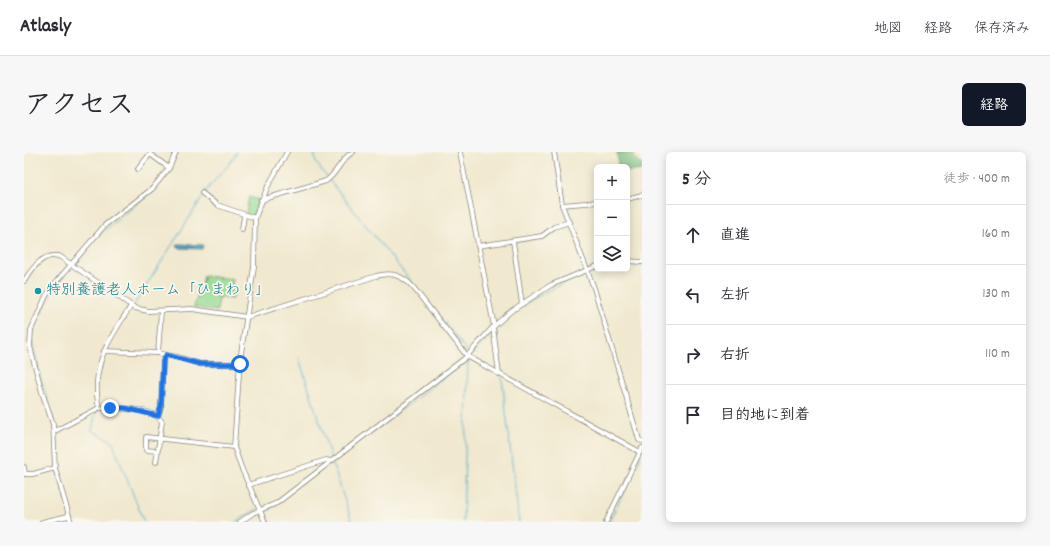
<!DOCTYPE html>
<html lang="ja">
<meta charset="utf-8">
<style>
:root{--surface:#fff;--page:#f7f7f7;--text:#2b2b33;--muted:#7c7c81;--line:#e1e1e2;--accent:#111827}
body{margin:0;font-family:Dekko,"Klee One",sans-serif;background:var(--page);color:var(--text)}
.controls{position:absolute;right:12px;top:12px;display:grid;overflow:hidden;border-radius:6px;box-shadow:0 2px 10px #0003}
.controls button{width:36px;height:36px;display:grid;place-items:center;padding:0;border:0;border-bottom:1px solid var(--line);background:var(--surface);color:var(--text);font:20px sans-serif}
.stop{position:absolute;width:12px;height:12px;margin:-9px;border:3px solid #1a73e8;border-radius:50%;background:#fff}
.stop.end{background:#1a73e8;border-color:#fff;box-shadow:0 1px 4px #0008}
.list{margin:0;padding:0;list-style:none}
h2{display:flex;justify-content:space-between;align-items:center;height:52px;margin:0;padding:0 16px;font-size:17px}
h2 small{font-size:13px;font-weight:400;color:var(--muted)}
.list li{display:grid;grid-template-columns:26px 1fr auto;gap:12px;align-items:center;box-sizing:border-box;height:60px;padding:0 16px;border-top:1px solid var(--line)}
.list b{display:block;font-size:15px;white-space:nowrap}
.list em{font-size:13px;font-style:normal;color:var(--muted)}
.icon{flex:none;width:22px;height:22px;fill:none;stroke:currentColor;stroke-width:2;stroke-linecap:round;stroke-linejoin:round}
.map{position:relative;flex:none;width:618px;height:370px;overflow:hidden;border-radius:6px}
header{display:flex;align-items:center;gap:24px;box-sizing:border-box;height:56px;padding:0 20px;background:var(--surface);border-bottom:1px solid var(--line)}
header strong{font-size:19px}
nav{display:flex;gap:22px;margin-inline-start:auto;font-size:14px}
.intro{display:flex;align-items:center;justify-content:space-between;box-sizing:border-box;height:96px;padding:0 24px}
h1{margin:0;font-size:28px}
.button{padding:10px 18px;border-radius:6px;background:var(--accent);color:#fff;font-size:14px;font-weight:700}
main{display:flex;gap:24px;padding:0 24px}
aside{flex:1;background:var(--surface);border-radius:6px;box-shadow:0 2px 10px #0003}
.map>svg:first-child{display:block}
</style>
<header>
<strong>Atlasly</strong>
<nav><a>地図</a><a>経路</a><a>保存済み</a></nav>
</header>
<div class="intro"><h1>アクセス</h1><a class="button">経路</a></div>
<main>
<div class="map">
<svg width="618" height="370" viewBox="0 0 618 370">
<rect width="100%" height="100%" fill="#fbf7ec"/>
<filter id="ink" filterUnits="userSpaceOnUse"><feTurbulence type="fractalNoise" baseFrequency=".025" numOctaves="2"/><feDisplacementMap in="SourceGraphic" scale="8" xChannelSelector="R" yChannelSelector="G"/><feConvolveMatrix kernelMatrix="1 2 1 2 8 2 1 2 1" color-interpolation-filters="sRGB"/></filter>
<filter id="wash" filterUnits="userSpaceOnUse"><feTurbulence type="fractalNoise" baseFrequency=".012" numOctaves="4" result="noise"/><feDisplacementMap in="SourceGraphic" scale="16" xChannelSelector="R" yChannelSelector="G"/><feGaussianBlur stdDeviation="0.9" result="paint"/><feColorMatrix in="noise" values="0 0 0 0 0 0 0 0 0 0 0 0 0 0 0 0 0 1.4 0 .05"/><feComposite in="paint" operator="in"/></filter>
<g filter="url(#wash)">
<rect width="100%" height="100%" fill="#f0e9cf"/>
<g fill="#98dd96" stroke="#5a7c59">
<polygon points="225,45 235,48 229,65 222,62"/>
<polygon points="180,124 209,127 207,139 211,140 208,147 195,145 193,159 170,155"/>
</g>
<polygon fill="#7abc7f" stroke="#4b6c4e" points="593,0 611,0 610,4 618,13 618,18 603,20 603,15 594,15"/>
<polygon fill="#4babca" stroke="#346473" points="153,92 179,93 178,97 155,96 152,94"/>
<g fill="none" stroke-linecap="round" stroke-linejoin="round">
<g stroke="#4babca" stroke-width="1">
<polyline points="290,0 292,11 303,25"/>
<polyline points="150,8 154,0"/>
<polyline points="305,28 390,133"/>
<polyline points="130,38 147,17"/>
<path d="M181,41C190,26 205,16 213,0"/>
<polyline points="76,82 126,41"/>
<polyline points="51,111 61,99"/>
<polyline points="603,112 618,114"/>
<polyline points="33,132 40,124"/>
<polyline points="402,148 444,200"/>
<polyline points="110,153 179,44"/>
<polyline points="472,176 477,220"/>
<path d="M471,177C491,153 530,136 558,122"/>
<polyline points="9,182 11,174 30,136"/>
<polyline points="8,189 17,228 32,276"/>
<polyline points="447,203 468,181"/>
<polyline points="275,206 307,306"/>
<polyline points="77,218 78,211"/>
<polyline points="478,226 495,370"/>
<polyline points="74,258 71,263 68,279 88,289 120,370"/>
<polyline points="351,278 445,206"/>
<polyline points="32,290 32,280"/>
<polyline points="308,310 328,370"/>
<polyline points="33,311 43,351"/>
<polyline points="238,359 240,360 253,353"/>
<polyline points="212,370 233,357"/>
<polyline points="439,370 444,208"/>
<polyline points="585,370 617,304"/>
</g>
</g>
</g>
<g filter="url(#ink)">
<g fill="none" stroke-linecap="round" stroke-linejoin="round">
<defs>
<g id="minor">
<polyline points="436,0 470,174"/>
<polyline points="530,0 538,53 570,136 615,288 618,289"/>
<polyline points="114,17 126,2 145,16"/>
<polyline points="178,41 193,53 231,66"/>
<polyline points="603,47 618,43"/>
<path d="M237,48L302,29C313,22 317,6 329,0"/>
<polyline points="538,53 573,50"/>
<polyline points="218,77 220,64"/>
<polyline points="489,89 498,152"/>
<polyline points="454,94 518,84 530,75 545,70"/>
<polyline points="603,109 618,110"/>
<path d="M0,129C9,116 17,102 35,104L111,156L124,159L168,157L223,165L352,124C368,120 378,123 389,135L443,204L616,300"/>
<path d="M107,154C85,187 66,214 75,256C90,257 131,254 138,270L132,310"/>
<polyline points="469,175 475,222"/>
<polyline points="80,199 134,201 142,203"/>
<polyline points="134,201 137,159"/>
<polyline points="134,264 137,255 139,209 142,203 153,205 176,212 216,212"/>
<polyline points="31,279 75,256"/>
<polyline points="133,299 122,298 122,285 210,295"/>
<polyline points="0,315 1,322"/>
<polyline points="0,322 9,322 31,316"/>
<polyline points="224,333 302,308 307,309"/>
<polyline points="18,370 44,364"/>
<polyline points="47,370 31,316 29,272 18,240 8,203 6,194 7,178 22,144 32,130 81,73 128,37 145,16 152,0"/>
<polyline points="216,370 229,361 253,351 441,206 469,175 487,159 527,133 573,114"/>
<polyline points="241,370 217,315 210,295 216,208 230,115 231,66 244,34 263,0"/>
<polyline points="582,370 618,296"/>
</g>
</defs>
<use href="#minor" stroke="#868276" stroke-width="5.5"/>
<use href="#minor" stroke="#fff" stroke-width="4"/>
</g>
</g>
<g fill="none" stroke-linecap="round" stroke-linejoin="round" filter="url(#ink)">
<polyline stroke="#1a73e8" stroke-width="5" points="86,256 101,256 134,264 137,255 139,209 142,203 176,212 216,212"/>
</g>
<circle fill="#0f9aa8" stroke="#fbf7ec" stroke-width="1.5" cx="14" cy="139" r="4"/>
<g text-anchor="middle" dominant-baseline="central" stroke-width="3.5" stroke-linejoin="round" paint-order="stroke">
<g font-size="15" fill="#0d838f" stroke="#fbf7ec" text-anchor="start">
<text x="22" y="139">特別養護老人ホーム「ひまわり」</text>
</g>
</g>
</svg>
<div class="controls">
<button>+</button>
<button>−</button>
<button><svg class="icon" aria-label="layers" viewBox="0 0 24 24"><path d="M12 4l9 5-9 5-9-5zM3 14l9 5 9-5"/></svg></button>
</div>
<div class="stop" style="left:216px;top:212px"></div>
<div class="stop end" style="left:86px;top:256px"></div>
</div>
<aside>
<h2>5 分<small>徒歩 · 400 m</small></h2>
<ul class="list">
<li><svg class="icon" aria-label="ahead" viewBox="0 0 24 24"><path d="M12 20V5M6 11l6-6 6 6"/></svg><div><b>直進</b></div><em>160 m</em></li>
<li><svg class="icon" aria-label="left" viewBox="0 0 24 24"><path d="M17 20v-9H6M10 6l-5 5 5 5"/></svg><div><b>左折</b></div><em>130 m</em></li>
<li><svg class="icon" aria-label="right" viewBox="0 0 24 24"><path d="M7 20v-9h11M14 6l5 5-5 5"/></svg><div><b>右折</b></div><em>110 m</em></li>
<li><svg class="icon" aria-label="arrive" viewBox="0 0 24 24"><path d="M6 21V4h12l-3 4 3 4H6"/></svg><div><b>目的地に到着</b></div></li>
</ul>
</aside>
</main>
